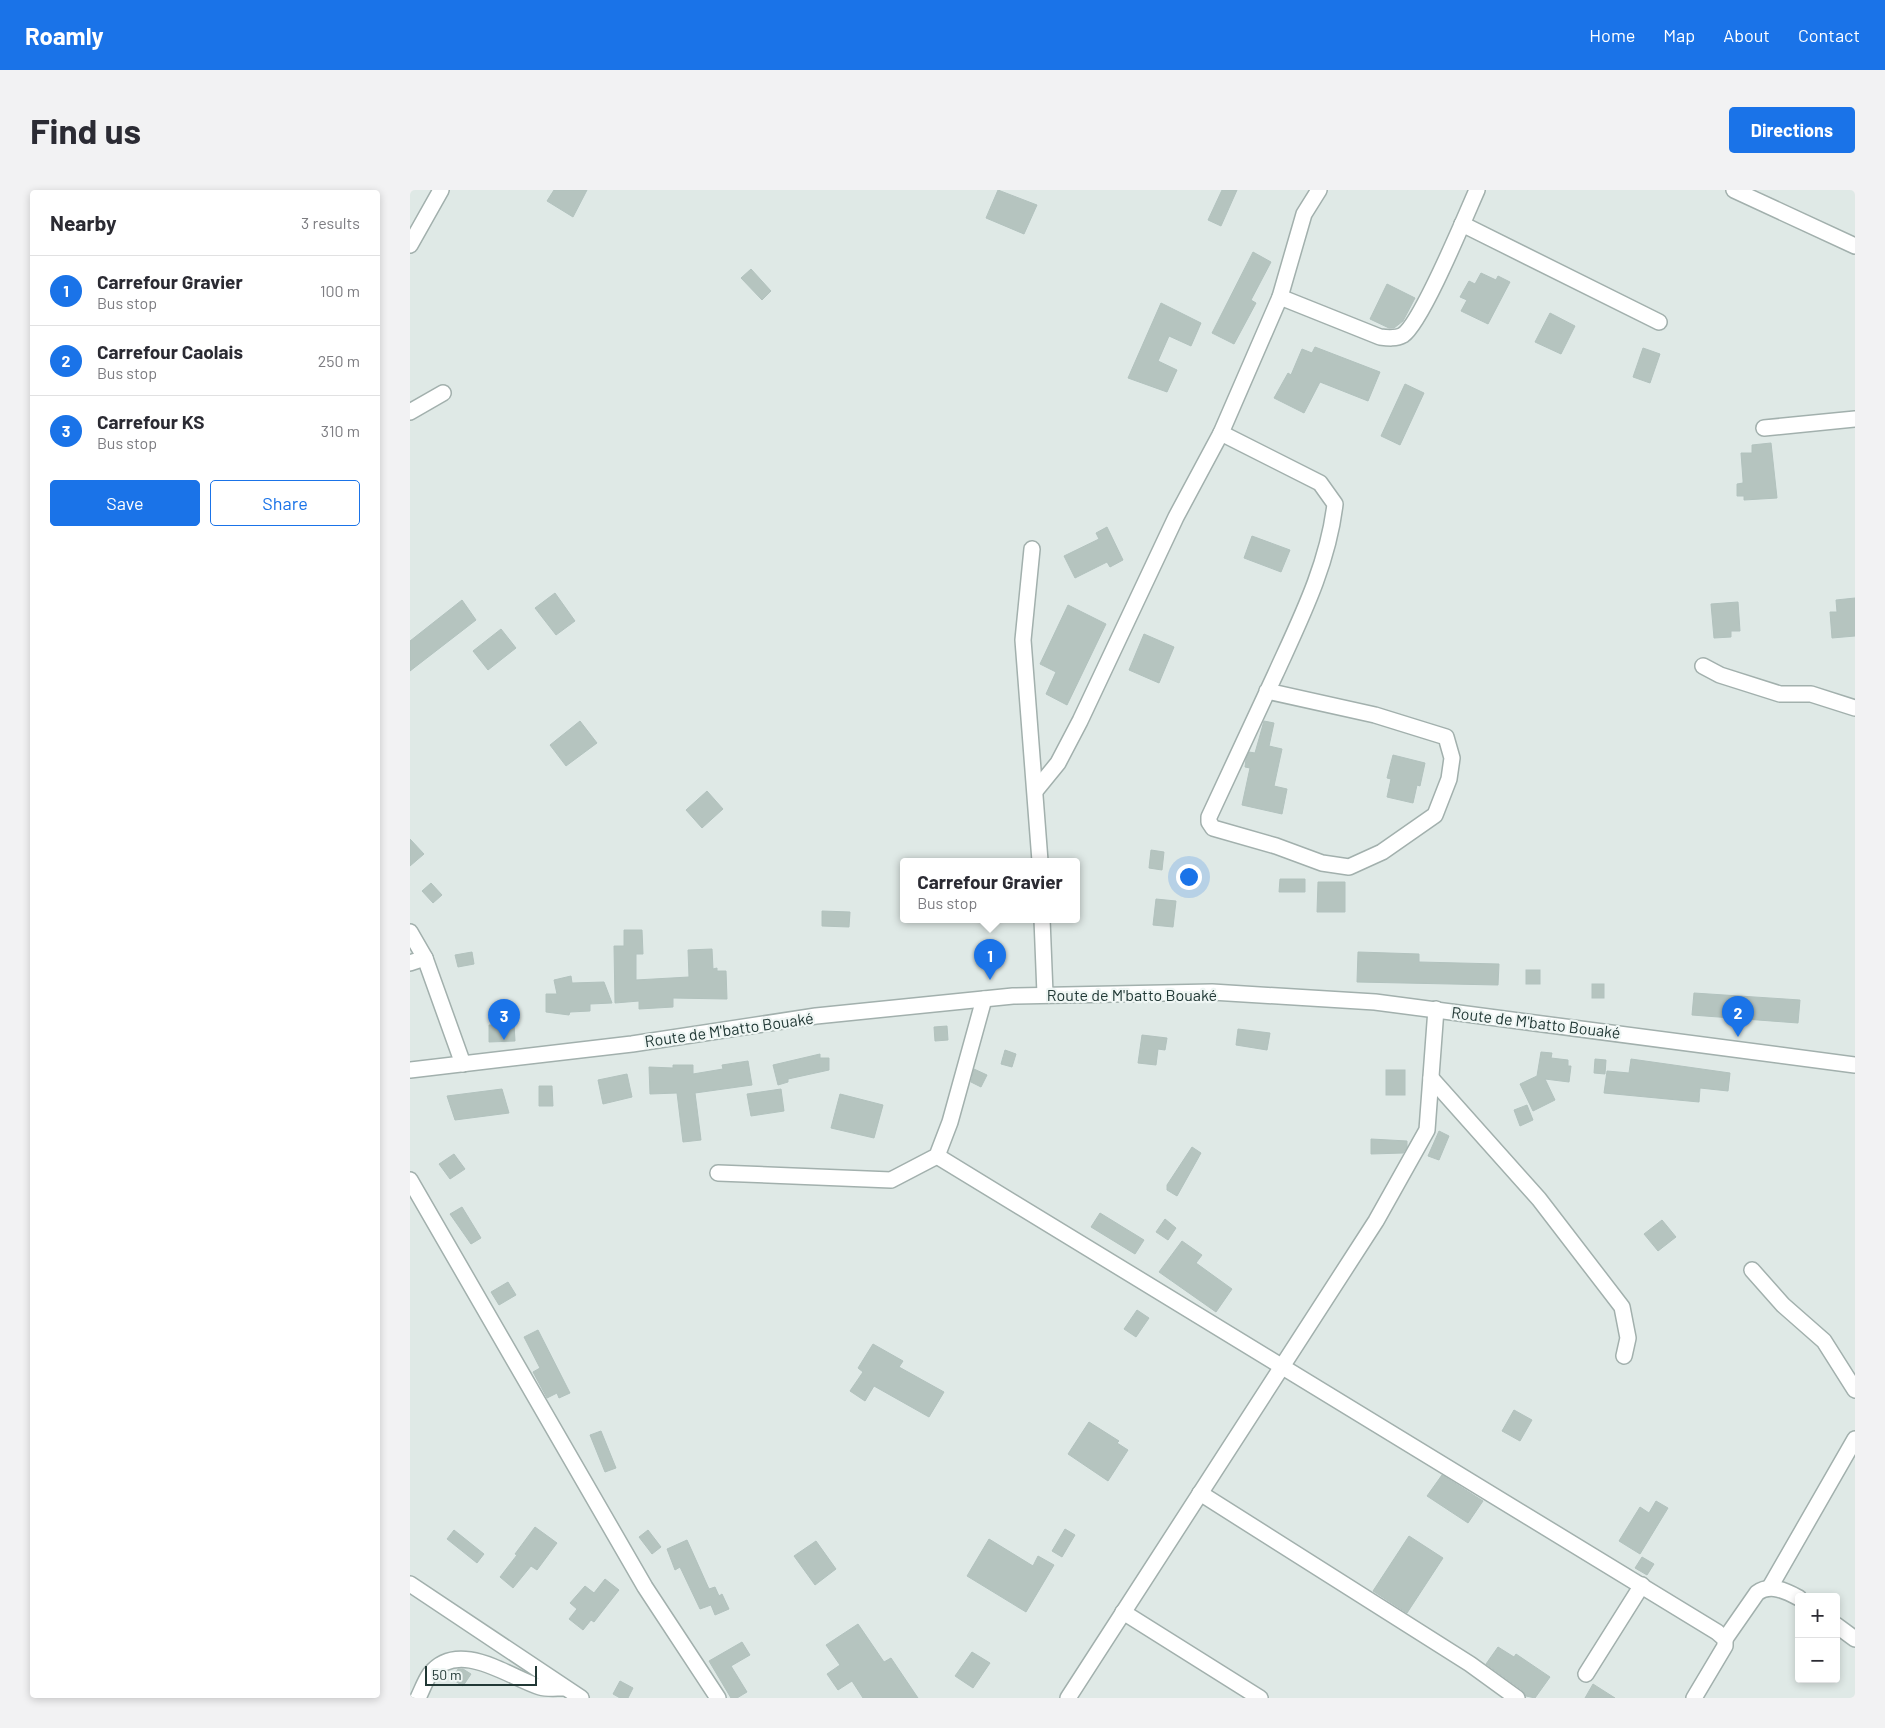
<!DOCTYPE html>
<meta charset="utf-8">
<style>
:root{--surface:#fff;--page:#f2f2f3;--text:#2b2b33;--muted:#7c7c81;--line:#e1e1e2;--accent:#1a73e8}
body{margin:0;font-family:Barlow,sans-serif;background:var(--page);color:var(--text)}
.controls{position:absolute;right:15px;bottom:15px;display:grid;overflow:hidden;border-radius:5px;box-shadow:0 2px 8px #0003}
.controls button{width:45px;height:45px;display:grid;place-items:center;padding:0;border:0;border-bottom:1px solid var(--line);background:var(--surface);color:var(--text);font:25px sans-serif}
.scale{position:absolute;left:15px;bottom:12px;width:112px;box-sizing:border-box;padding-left:5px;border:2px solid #213835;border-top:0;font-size:14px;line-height:18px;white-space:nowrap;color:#213835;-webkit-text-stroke:4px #eff6f4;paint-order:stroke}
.you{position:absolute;left:778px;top:686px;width:18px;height:18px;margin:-12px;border:4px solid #fff;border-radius:50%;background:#1a73e8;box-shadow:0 0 0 8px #1a73e833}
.badge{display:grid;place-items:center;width:32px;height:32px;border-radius:50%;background:var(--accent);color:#fff;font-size:16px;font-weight:700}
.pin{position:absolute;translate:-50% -41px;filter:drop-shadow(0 1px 2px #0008)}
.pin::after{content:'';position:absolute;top:26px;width:18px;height:15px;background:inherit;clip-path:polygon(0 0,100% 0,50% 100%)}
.popup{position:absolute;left:490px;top:668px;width:180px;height:65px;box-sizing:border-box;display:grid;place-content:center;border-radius:5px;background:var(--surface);filter:drop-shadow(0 1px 4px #0005);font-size:16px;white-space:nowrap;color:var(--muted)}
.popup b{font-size:19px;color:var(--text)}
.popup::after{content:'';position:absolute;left:50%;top:100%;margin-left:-10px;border:10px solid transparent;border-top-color:var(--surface)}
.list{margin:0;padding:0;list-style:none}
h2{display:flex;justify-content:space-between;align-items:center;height:65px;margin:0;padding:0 20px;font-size:21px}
h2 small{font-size:16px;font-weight:400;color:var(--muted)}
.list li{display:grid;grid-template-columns:32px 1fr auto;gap:15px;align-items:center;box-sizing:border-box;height:70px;padding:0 20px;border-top:1px solid var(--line)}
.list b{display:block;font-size:19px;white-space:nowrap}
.list p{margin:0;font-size:16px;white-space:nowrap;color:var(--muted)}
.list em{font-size:16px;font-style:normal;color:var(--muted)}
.actions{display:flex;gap:10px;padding:15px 20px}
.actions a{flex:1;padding:11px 0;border:1px solid var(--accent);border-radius:5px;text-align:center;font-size:18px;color:var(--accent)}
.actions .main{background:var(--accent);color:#fff}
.map{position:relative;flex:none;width:1445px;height:1508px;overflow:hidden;border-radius:5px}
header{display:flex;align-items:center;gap:30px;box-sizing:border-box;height:70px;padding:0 25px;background:var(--accent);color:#fff}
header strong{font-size:24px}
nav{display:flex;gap:28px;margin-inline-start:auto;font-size:18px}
.intro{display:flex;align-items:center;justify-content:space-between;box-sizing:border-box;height:120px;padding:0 30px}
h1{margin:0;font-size:35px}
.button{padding:12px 22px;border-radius:5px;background:var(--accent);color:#fff;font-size:18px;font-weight:700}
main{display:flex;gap:30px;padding:0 30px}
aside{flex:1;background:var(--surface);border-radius:5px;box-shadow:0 2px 8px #0003}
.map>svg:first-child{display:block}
</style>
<header>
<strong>Roamly</strong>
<nav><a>Home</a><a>Map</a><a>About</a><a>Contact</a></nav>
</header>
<div class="intro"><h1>Find us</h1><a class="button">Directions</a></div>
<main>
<aside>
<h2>Nearby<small>3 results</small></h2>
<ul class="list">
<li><span class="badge">1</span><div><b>Carrefour Gravier</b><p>Bus stop</p></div><em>100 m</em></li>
<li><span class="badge">2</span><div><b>Carrefour Caolais</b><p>Bus stop</p></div><em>250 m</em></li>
<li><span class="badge">3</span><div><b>Carrefour KS</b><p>Bus stop</p></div><em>310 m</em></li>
</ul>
<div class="actions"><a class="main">Save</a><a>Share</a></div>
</aside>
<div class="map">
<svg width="1445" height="1508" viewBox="0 0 1445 1508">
<rect width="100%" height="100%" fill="#dfe9e6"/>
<g fill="#b5c4bf" stroke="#b2c2be">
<polygon points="144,0 177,0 163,27 137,11"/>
<polygon points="588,0 627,15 614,44 576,28"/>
<polygon points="812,0 827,0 811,36 798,30"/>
<polygon points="843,62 861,72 841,110 846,113 824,154 802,143"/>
<polygon points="341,79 361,101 352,110 331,88"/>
<polygon points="1071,83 1086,90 1088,86 1100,92 1078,134 1051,121 1057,110 1050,107 1059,91 1065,94"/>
<polygon points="977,94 1005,108 993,131 984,138 979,138 960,129"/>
<polygon points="751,113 791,133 781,156 759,146 748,171 767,180 757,202 718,188"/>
<polygon points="1140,123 1165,136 1151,164 1125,152"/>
<polygon points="905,157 970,182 958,211 910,192 894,223 864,208 878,183 881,185 892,159 902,163"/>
<polygon points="1233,158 1250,164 1240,193 1223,187"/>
<polygon points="995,194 1014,203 990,255 971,246"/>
<polygon points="1361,253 1367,308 1334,310 1334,306 1327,306 1327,294 1333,293 1333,290 1331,263 1342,263 1342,255"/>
<polygon points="697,337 713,370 700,377 697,372 665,388 654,366 689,349 686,343"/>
<polygon points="842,346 880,360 871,382 834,368"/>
<polygon points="145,403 165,431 146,445 125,418"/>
<polygon points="1445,408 1445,446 1422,448 1420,422 1427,422 1426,410"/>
<polygon points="52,410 66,430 0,481 0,451"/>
<polygon points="1328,412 1330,441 1321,441 1321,447 1304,448 1301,414"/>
<polygon points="658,415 696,434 657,515 636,504 646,482 630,474"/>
<polygon points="91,439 106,458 78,480 63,461"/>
<polygon points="734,444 764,457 749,493 719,480"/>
<polygon points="170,531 187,553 156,576 140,555"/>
<polygon points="854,531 864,533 859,556 872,559 864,596 877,599 872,624 832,615 840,578 835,577 836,569 839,562 845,563"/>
<polygon points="983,565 1015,573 1010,596 1007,595 1003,613 977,607 981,589 977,588"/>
<polygon points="297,601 313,619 292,638 276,620"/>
<polygon points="0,649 14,664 0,676"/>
<polygon points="741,660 754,662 752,680 739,678"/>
<polygon points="870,689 895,689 895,702 869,702"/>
<polygon points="908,692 935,692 935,722 907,722"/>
<polygon points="21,693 32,705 23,713 12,701"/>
<polygon points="746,709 766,711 763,737 743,735"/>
<polygon points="412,721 440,722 439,737 412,736"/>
<polygon points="214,740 232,740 233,764 226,764 226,790 279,787 278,760 302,759 303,779 307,778 307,781 316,781 317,809 263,808 263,817 229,819 229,811 205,813 204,756 214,756"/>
<polygon points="62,762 64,774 48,777 45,765"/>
<polygon points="948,762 1009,764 1009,772 1089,774 1088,795 947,792"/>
<rect x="1116" y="780" width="14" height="14"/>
<polygon points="161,786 162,793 194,792 202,813 180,814 180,821 160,822 159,825 136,822 136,804 147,804 144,790"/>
<rect x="1182" y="794" width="12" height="14"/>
<polygon points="1284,803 1390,810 1388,833 1282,825"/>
<polygon points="104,834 105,851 79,852 79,835"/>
<polygon points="537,836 538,850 525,851 524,837"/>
<polygon points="828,839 860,843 857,860 826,855"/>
<polygon points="732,845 757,848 755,860 748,859 746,875 728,873"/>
<polygon points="595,860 606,864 602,877 591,874"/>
<polygon points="1131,862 1142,863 1141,868 1158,870 1158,876 1161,876 1159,892 1135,889 1145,910 1123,921 1110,894 1127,886"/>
<polygon points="410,864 410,868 419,868 419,880 378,889 378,892 368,895 363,875"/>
<polygon points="1185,869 1196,870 1195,884 1184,883"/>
<polygon points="1221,869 1320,883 1318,901 1290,898 1289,912 1194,903 1197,881 1219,883"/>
<polygon points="338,871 342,895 285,903 291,950 273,952 267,903 240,904 239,877 263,878 263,875 283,875 283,884 313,879 312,875"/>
<polygon points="564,879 577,885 571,897 561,892"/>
<rect x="976" y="880" width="19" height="25"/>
<polygon points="217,884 222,907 193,914 188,890"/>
<polygon points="129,896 142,896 143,916 129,916"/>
<polygon points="92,899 99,923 45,930 37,906"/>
<polygon points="371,899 374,921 341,926 337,904"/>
<polygon points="430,904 473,915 464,948 421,938"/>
<polygon points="1117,915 1123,930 1110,936 1104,920"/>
<polygon points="1029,941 1039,946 1029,970 1018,966"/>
<polygon points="961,949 997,951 997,957 993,963 961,964"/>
<polygon points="782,957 791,963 767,1006 757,1000 757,995"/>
<polygon points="44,964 55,979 40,989 29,974"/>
<polygon points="52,1017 71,1048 61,1054 40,1024"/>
<polygon points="690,1023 734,1050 725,1064 681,1037"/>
<polygon points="755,1029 766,1038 758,1050 746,1042"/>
<polygon points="1252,1030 1266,1047 1248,1061 1234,1044"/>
<polygon points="772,1051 792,1065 786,1073 822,1099 806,1122 749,1082"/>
<polygon points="98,1092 106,1105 89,1115 81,1102"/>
<polygon points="727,1120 739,1128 726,1147 714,1139"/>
<polygon points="128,1140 160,1203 149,1208 147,1203 137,1208 123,1182 130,1178 114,1147"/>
<polygon points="463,1154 493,1171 489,1177 534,1202 519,1227 464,1196 455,1211 440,1201 453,1182 448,1178"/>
<polygon points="1104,1220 1122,1230 1110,1251 1092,1241"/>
<polygon points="679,1232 709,1251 707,1253 718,1260 698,1291 658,1264"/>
<polygon points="191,1241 206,1278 195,1282 180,1245"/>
<polygon points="1032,1285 1073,1311 1058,1333 1017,1306"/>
<polygon points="1246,1311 1258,1318 1230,1364 1209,1351 1230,1317 1239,1323"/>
<polygon points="125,1337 147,1353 127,1380 121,1376 103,1398 90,1387 107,1365 105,1364"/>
<polygon points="655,1339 665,1345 652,1367 642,1361"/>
<polygon points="44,1340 74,1364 67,1373 37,1349"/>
<polygon points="238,1340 251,1357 242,1364 229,1347"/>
<polygon points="999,1346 1033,1368 997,1423 963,1401"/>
<polygon points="579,1349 623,1376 628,1366 644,1375 616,1422 557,1386"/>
<polygon points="277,1350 299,1399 305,1397 309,1406 312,1404 319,1419 305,1425 301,1415 290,1419 270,1377 265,1380 257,1359"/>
<polygon points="406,1351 426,1379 405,1395 384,1366"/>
<polygon points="1232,1367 1244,1374 1237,1385 1225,1378"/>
<polygon points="195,1389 209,1400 184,1432 181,1430 173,1440 159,1429 167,1419 160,1413 175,1396 184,1403"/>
<polygon points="448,1434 474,1472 481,1468 508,1508 453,1508 442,1491 428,1500 417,1484 430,1475 416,1455"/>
<polygon points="332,1452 340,1465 321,1476 337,1502 327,1508 321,1508 299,1471"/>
<polygon points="1088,1457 1104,1467 1106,1464 1140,1487 1125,1508 1116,1506 1112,1500 1076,1474"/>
<polygon points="562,1462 580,1473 563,1498 545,1486"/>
<polygon points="48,1479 53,1479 61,1484 53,1496 42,1489"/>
<polygon points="210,1491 223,1498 218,1508 210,1508 203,1504"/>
<polygon points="1183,1494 1205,1508 1175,1508"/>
</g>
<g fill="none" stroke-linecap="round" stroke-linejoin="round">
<defs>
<g id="minor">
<polyline points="1324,0 1445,56"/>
<polyline points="1052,34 1249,132"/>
<polyline points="0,55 31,0"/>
<path d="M870,107L970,147C978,148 986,149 993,145C1012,132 1055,27 1067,0"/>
<polyline points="0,222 33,203"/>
<polyline points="1354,238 1445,229"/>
<path d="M811,243L910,293L925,314C918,375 890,430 865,485C843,532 821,579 799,627V632L803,638L866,656L912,673L939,677L972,662L1025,625L1039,589L1042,568L1036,547L965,525L857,501"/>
<polyline points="622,359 613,450 630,671"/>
<polyline points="1293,476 1310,485 1370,504 1401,504 1445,518"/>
<polyline points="626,600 648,573 670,531 766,327 811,243 870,107 894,24 909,0"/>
<polyline points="632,729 635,804"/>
<polyline points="0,742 15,768 53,874"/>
<polyline points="0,773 15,768"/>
<polyline points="0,880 222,854 406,826 603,806 802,802 965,812 1445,875"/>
<polyline points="1021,888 1129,1009 1212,1117 1218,1148 1214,1166"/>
<polyline points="527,966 1307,1442 1315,1449 1315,1456 1284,1508"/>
<polyline points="308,983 481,990 527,966 540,932 574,809"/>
<polyline points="0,990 235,1397 308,1508"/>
<polyline points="1342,1080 1373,1115 1414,1151 1445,1200"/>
<polyline points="790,1303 1060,1474 1107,1508"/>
<polyline points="0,1394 171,1508"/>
<polyline points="1360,1397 1445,1249"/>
<polyline points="713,1422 850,1508"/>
<polyline points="1426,1435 1445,1449"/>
<path d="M1315,1449L1347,1403C1360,1393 1376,1401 1389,1408"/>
<polyline points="1176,1484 1232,1395"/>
<path d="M8,1508C12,1500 15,1491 20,1484C49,1448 100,1488 130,1497C137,1499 146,1498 153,1498"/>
<polyline points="658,1508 966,1031 1017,940 1026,819"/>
</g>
</defs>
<use href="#minor" stroke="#a2b0ad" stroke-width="18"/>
<use href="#minor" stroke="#fff" stroke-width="15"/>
</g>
<g text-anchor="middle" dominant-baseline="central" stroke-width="4.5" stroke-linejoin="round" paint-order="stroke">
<g font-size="16" fill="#213835" stroke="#eff6f4">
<text x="722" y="804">Route de M'batto Bouaké</text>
<text transform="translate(1126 832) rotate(7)">Route de M'batto Bouaké</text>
<text transform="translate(319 839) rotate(-8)">Route de M'batto Bouaké</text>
</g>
</g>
</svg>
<div class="controls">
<button>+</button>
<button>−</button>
</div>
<div class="scale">50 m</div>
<div class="you"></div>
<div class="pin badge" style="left:580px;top:790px">1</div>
<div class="popup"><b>Carrefour Gravier</b>Bus stop</div>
<div class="pin badge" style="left:1328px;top:847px">2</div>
<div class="pin badge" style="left:94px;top:850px">3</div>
</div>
</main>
